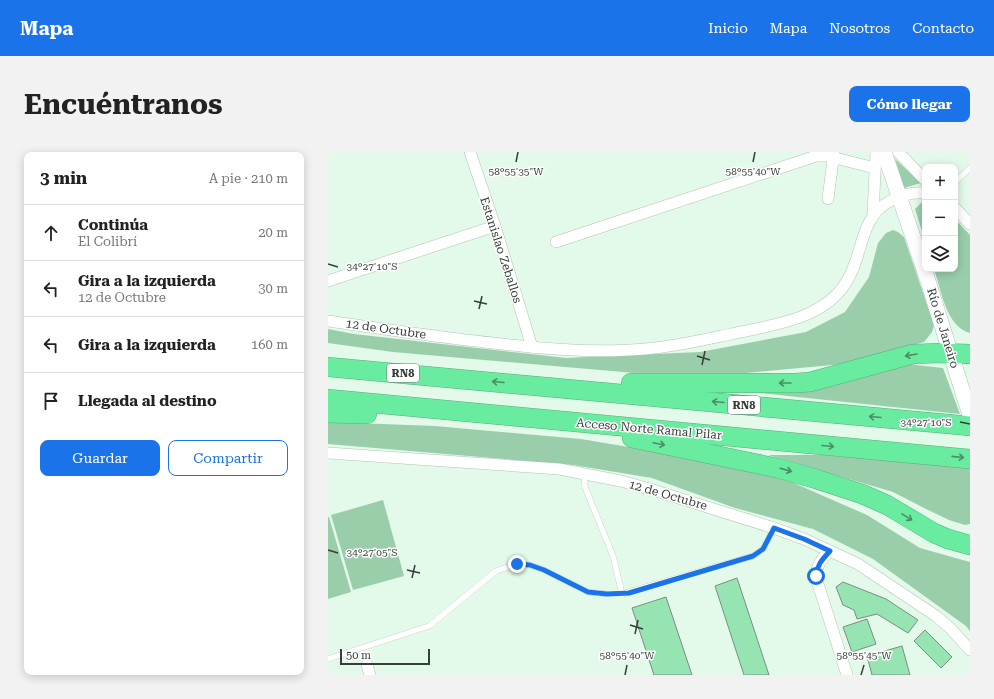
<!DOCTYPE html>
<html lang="es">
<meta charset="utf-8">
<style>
:root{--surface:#fff;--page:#f2f2f2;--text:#222;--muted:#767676;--line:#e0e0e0;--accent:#1a73e8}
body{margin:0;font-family:"Roboto Serif",serif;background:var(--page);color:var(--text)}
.controls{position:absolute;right:12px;top:12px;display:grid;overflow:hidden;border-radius:8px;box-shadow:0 2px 10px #0003}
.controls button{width:36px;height:36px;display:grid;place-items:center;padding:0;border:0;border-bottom:1px solid var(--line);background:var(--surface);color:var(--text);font:20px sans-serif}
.scale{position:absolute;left:12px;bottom:10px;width:90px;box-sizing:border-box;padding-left:4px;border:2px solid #363e38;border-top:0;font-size:11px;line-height:14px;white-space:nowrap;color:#363e38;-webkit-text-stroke:3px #fff;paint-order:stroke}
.stop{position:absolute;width:12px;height:12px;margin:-9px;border:3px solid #1a73e8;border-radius:50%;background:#fff}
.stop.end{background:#1a73e8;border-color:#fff;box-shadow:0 1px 4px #0008}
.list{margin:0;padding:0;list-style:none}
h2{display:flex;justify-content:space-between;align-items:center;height:52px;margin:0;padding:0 16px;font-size:17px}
h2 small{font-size:13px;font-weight:400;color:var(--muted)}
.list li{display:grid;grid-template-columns:26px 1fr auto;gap:12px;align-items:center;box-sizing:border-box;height:56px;padding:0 16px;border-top:1px solid var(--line)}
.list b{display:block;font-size:15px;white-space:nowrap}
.list p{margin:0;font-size:13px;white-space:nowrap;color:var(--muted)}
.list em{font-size:13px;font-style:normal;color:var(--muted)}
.actions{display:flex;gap:8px;padding:12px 16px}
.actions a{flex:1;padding:9px 0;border:1px solid var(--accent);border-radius:8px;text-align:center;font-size:14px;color:var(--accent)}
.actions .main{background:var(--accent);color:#fff}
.icon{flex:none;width:22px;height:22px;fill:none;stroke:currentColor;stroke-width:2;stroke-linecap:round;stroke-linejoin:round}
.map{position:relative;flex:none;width:642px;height:523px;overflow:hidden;border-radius:8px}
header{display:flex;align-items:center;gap:24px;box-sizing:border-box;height:56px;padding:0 20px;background:var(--accent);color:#fff}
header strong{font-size:19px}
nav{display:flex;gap:22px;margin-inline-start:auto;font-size:14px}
.intro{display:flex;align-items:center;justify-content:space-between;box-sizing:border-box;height:96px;padding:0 24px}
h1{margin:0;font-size:28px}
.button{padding:10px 18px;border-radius:8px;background:var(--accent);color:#fff;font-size:14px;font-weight:700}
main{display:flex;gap:24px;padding:0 24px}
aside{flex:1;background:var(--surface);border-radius:8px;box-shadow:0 2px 10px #0003}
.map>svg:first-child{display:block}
</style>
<header>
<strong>Mapa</strong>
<nav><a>Inicio</a><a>Mapa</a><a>Nosotros</a><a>Contacto</a></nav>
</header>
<div class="intro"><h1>Encuéntranos</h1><a class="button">Cómo llegar</a></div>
<main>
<aside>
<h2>3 min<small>A pie · 210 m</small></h2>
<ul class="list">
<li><svg class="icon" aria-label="ahead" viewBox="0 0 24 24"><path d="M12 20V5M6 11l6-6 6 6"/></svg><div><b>Continúa</b><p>El Colibrí</p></div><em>20 m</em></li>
<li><svg class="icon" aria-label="left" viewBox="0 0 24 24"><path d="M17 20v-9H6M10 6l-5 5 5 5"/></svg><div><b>Gira a la izquierda</b><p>12 de Octubre</p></div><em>30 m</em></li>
<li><svg class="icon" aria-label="left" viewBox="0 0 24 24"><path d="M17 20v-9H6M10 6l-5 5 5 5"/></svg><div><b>Gira a la izquierda</b></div><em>160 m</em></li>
<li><svg class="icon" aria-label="arrive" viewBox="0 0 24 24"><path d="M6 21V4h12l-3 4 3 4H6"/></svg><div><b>Llegada al destino</b></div></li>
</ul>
<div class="actions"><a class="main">Guardar</a><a>Compartir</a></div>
</aside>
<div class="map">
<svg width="642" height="523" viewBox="0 0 642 523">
<rect width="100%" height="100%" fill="#e3f9e9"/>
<g fill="#9aceab">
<polygon points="567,7 593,31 576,36"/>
<polygon points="594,50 597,50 597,89 587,57"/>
<path d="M627,67L642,83V181C618,175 613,137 606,117H627Z"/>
<polygon points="565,78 570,80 576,85 606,173 604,180 596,190 515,212 364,226 65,200 0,191 0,177 26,182 238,206 372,200 478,180 517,160 541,125 550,91 558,81"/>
<polygon points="579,212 615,216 632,262 383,236"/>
<polygon points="0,270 107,274 253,287 342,302 452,325 539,363 592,396 642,410 642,479 638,474 545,407 485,377 407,356 324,326 245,313 0,292"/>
<polygon points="440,303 495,303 642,315 642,372 637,373 621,368 598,357 565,340"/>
<polygon points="55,348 76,424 25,438 3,363"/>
<polygon points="0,365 1,365 23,440 0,447"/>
</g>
<g fill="#96e4b2" stroke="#7b8f82">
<polygon points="409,426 441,523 416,523 387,434"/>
<polygon points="515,430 558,447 590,468 580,481 549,462 529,467 526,458 515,453 508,435"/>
<polygon points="338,445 364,523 326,523 304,456"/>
<polygon points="539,467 548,492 524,500 515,475"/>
<polygon points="597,478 624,505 613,516 586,489"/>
<polygon points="574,494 582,523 544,523 539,504"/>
</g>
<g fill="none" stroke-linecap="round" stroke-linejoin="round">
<defs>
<g id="lane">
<polyline points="627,30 642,16"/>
<polyline points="256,322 257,335 285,404 294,442"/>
<polyline points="0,507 101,474 168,419 189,412 202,413 216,418 260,440 279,442 294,442 425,404 435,397 446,376"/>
</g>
<g id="street">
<polyline points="142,0 167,74 204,195"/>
<polyline points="570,0 597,28"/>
<polyline points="500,47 506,0"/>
<polyline points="627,56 642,72"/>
<polyline points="545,62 548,0"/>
<polyline points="228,90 488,4 499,4 547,16"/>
<polyline points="0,129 167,74"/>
<path d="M0,169C61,178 122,187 183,193C227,198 273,201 317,197C346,195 375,188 403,182C427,177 452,173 475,164C492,157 507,148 517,132C536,105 530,66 562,49C573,43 584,40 597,41"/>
<polyline points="0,301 231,317 293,329 325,338 446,376 476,387 530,412 608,464 622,476 642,498"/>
<path d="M502,399C492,409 487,414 489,429L519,523"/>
<polyline points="39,513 42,523"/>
</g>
<polyline id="secondary" points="556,0 600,129 642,263"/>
<g id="highway">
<polyline points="0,215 642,274"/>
<polyline points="303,231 467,231 482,230 585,202 613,201 642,202"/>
<polyline points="0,247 642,307"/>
<polyline points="0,261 39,262"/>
<polyline points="304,286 449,316 488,327 534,342 559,353 606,381 620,387 642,393"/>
</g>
</defs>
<use href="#lane" stroke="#b0c5b6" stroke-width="6"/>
<use href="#street" stroke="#b0c5b6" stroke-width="12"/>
<use href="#secondary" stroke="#b0c5b6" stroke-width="16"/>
<use href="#highway" stroke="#57ae7c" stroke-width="20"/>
<use href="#lane" stroke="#fff" stroke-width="5.5"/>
<use href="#street" stroke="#fff" stroke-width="11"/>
<use href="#secondary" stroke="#fff" stroke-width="15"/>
<use href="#highway" stroke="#69eba0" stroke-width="19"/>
</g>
<defs><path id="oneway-shaft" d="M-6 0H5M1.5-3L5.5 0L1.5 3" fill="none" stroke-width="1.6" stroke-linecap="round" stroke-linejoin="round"/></defs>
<g stroke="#4d8c67">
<use href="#oneway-shaft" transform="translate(583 203) rotate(170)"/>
<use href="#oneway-shaft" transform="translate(170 230) rotate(-175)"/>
<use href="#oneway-shaft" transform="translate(457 231) rotate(180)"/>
<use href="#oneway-shaft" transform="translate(390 250) rotate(-175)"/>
<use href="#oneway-shaft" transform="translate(547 265) rotate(-175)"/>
<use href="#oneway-shaft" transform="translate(331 292) rotate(12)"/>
<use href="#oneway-shaft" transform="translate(500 294) rotate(5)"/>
<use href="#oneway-shaft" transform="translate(630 305) rotate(6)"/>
<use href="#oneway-shaft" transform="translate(458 318) rotate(16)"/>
<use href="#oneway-shaft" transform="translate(579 365) rotate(32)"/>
</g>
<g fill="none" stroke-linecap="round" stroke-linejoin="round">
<path stroke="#1a73e8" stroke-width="5" d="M189,412L202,413L216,418L260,440L279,442L301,441L425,404L435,397L446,376L476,387L502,399C495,407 489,412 488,424"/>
</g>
<path fill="none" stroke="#363e38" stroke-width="1.5" d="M188,10L190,0M425,10L427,0M0,112L10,115M146,149L159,152M151,157L154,144M369,204L382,208M374,213L377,199M632,270L642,272M0,398L10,401M79,418L92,421M84,426L87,413M302,473L315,477M307,482L310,468M297,523L299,513M533,523L536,513"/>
<g text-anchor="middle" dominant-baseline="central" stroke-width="3" stroke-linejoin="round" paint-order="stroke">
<g fill="#fff" stroke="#727874" stroke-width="1">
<rect x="59" y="212" width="32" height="18" rx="3"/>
<rect x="400" y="244" width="32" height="18" rx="3"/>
</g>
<g font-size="11" font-weight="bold" fill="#363e38">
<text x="75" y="221">RN8</text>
<text x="416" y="253">RN8</text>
</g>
<g font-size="12" fill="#363e38" stroke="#fff">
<text transform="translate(173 98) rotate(72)">Estanislao Zeballos</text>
<text transform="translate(615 176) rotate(73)">Río de Janeiro</text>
<text transform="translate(58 177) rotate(8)">12 de Octubre</text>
<text transform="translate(321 277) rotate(5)">Acceso Norte Ramal Pilar</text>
<text transform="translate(340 343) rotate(16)">12 de Octubre</text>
</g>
</g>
<g font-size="10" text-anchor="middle" fill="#363e38" stroke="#fff" stroke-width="3" stroke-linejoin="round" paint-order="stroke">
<text x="188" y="23">58°55'35"W</text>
<text x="425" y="23">58°55'40"W</text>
<text x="44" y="118">34°27'10"S</text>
<text x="598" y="274">34°27'10"S</text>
<text x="44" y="404">34°27'05"S</text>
<text x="299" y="507">58°55'40"W</text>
<text x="536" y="507">58°55'45"W</text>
</g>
</svg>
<div class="controls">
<button>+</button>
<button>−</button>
<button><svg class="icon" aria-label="layers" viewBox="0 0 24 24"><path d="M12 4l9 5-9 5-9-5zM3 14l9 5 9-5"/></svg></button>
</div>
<div class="scale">50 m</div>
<div class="stop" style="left:488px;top:424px"></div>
<div class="stop end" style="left:189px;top:412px"></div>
</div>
</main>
